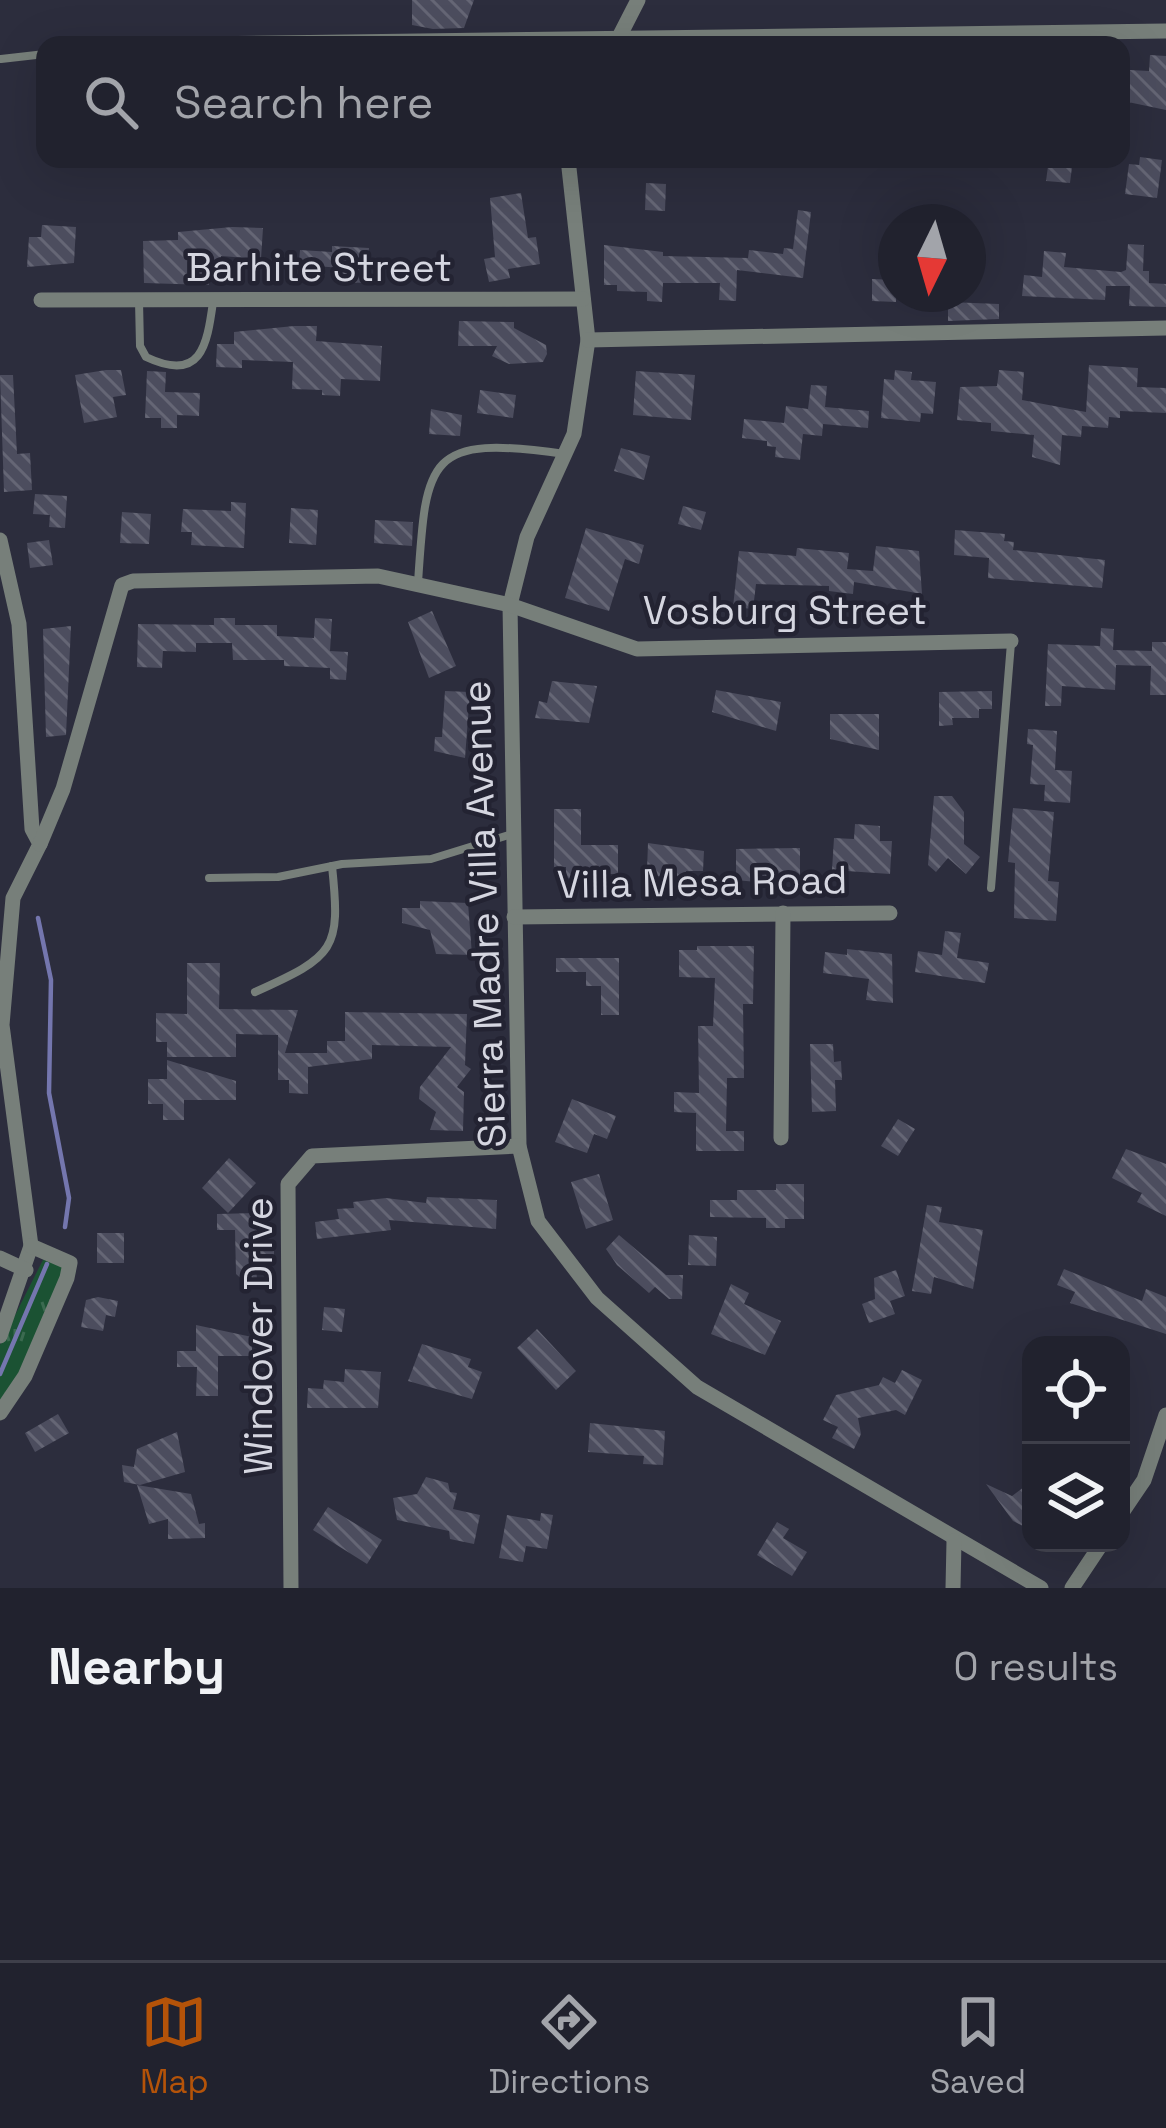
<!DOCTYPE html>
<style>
:root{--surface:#21222e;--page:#292a36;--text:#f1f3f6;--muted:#a2a4aa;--line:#3e3f4a;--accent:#b45309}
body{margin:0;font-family:"Space Grotesk",sans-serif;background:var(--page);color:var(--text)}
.controls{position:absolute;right:36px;bottom:36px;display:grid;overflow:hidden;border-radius:24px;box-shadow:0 12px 48px #0002}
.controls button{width:108px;height:108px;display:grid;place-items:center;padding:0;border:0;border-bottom:3px solid var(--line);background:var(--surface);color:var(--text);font:60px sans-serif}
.compass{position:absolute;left:878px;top:204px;width:108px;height:108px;border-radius:50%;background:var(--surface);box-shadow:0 12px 48px #0002;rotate:185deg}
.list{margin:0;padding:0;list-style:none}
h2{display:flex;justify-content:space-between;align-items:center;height:156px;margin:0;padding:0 48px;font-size:51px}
h2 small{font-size:39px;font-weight:400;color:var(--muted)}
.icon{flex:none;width:66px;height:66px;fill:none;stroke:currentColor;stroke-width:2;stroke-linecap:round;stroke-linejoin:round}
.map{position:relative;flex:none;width:1166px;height:1588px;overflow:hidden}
.search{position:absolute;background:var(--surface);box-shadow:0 12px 48px #0002;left:36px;right:36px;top:36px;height:132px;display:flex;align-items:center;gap:30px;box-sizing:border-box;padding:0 42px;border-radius:24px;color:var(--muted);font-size:45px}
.sheet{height:372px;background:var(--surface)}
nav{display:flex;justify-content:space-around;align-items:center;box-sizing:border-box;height:168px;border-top:3px solid var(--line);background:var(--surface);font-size:33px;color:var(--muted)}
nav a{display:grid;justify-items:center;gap:6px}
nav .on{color:var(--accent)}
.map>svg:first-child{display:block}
</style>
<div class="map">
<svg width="1166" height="1588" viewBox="0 0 1166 1588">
<defs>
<pattern id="park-tufts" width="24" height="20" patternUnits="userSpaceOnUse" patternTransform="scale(3)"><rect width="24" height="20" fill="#1b5233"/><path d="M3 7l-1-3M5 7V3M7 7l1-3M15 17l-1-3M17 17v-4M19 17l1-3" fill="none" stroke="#3b6a50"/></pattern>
<pattern id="building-back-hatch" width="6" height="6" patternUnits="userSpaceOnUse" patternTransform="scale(3)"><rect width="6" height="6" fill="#4c4d5e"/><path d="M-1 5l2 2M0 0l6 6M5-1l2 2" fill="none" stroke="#656675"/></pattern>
</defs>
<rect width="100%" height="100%" fill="#2c2d3d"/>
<polygon fill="url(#park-tufts)" points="49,1248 76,1272 0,1414 0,1345"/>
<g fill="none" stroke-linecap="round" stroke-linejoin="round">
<g stroke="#7476ae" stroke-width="4.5">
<polyline points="38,918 51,980 49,1093 69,1198 65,1227"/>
<polyline points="0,1374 47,1264"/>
</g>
</g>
<g fill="url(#building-back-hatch)">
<polygon points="412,0 474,0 464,28 433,29 412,25"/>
<polygon points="1150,55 1166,56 1166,110 1128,102 1130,70 1149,71"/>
<polygon points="1140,157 1162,160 1157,198 1125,194 1129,164 1139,165"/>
<polygon points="1049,159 1073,159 1070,183 1046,181"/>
<polygon points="646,183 666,184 665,211 645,210"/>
<polygon points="521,193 528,238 536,237 540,264 508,269 510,278 489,282 484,259 495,257 490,198"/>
<polygon points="798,210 811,212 803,278 737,270 736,301 719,300 720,283 663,283 662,302 647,301 647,292 617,291 617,285 604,285 604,245 663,252 663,256 748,258 749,250 783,254 784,248 793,249"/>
<polygon points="42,225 76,227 74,263 27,267 29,237 41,237"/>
<polygon points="232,227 263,228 261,259 221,256 221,275 208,275 209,285 144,283 143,241 178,240 178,232"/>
<polygon points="1128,244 1144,245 1143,271 1149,271 1149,283 1166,284 1166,307 1129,306 1130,286 1106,286 1105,300 1022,296 1024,275 1042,277 1044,251 1066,253 1064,267 1121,272 1126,270"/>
<polygon points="332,246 369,248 367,283 341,282 342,268 315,266 314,274 298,273 300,250 332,252"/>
<polygon points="872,279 896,280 896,302 872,301"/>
<polygon points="948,302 999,304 999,319 948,321"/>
<polygon points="459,321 514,322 514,328 546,345 547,354 543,362 509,364 492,356 497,346 458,346"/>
<polygon points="294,326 317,326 316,341 382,346 380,381 341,379 340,396 322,395 322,390 292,389 293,362 242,360 242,368 216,367 217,344 234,344 234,332"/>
<polygon points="1089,365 1138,368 1137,387 1166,388 1166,413 1120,411 1120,418 1109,417 1108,428 1082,426 1081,437 1062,435 1060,465 1032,457 1034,435 991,431 991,423 957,420 960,387 997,386 999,370 1024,372 1022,400 1086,412"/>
<polygon points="106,370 121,370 126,395 113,397 117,417 84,423 75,375"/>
<polygon points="895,370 912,372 911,380 936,382 933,414 921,413 920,422 881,418 884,379 894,380"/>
<polygon points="147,371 166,372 165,392 200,393 199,416 177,415 177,428 161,428 161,418 145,418"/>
<polygon points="636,371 695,375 691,420 633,415"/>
<polygon points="0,375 13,375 17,454 30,453 32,490 4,492"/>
<polygon points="811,385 827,386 825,407 869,411 868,428 823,424 822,436 803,434 800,460 775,457 776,447 767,446 767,441 742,438 744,419 784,423 786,406 808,409"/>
<polygon points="480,390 516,395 513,418 477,413"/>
<polygon points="431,409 462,415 460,436 429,434"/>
<polygon points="621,448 650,456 644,480 614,471"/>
<polygon points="35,494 67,496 65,528 49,527 50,515 33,514"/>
<polygon points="231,502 246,503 244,548 191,545 192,532 181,532 183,509 231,511"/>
<polygon points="683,506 706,512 701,530 678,524"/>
<polygon points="291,508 318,510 316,545 289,543"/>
<polygon points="122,512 151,514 149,544 120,543"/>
<polygon points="375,520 413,522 412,546 374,543"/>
<polygon points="586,528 644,545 639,564 625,559 609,611 565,598"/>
<polygon points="955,530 1005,534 1004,541 1014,542 1013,550 1105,560 1102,588 988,578 989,558 954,555"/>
<polygon points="49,540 53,565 30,568 27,543"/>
<polygon points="876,546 919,551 922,594 854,582 853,594 829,591 829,586 756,584 753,609 733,607 739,551 796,556 797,548 849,553 847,569 873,571"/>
<polygon points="432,611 456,666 429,678 408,622"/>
<polygon points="214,618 235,618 235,625 277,625 277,636 314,638 315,618 332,619 330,651 348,652 346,680 330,679 330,668 284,666 284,660 233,660 232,643 196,643 196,652 163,651 162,668 137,667 138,624 214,625"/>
<polygon points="71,626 66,735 46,737 43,629"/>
<polygon points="1101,628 1114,629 1113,650 1152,651 1152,642 1166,642 1166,695 1150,695 1151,666 1116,665 1115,690 1062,686 1061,706 1045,706 1048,644 1100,646"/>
<polygon points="552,681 597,686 589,723 535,718 539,701 547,703"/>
<polygon points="716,690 781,702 776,731 712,712"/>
<polygon points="445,691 470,692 465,758 434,751 435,737 442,737"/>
<polygon points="992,691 992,709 979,709 979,718 952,718 953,725 939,726 939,692"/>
<polygon points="830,714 879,714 879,750 830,739"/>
<polygon points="1028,729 1057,731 1055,770 1072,771 1070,803 1044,801 1045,785 1030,784 1033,745 1027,744"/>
<polygon points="934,796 952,796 964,812 964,844 980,857 966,874 948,858 936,872 928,865"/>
<polygon points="1013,808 1054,812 1048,881 1059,882 1056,921 1014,918 1015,863 1008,862"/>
<polygon points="554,809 581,809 581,845 618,845 618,874 610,874 610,881 587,881 566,878 566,867 554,867"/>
<polygon points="855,824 880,826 880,841 892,841 890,874 832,870 834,838 854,839"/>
<polygon points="648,843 704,851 703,871 686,871 686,878 655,876 656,870 647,870"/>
<polygon points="800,848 800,879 777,879 777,884 736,880 736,849"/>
<polygon points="420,901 468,903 472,955 436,954 430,930 402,923 402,908 420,908"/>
<polygon points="945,931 961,933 957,958 989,963 985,983 915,972 918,951 942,955"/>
<polygon points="697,946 754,946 753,1004 743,1004 744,1078 727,1078 726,1131 744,1131 744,1151 696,1151 696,1113 674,1112 674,1092 699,1093 698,1026 713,1026 715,978 679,977 679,950 697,950"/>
<polygon points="847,949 892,954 893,1003 866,1000 869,979 823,973 825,952 847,955"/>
<polygon points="556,958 619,958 619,1015 601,1015 601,986 586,986 586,972 556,972"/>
<polygon points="187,963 220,963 219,1009 298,1010 285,1053 327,1053 327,1041 345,1041 345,1012 467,1014 465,1065 471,1069 457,1087 464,1092 463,1131 430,1130 436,1112 419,1099 420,1087 451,1047 372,1045 372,1059 308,1067 308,1094 289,1093 289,1080 278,1080 278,1035 236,1034 236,1057 167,1057 167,1042 156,1042 156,1013 187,1014"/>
<polygon points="810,1044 833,1044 834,1062 841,1061 842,1080 835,1080 836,1111 812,1112"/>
<polygon points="167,1060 236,1081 236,1100 184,1100 184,1120 163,1120 163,1104 148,1104 148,1079 167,1079"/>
<polygon points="572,1099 616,1116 607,1139 594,1134 587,1153 555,1142"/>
<polygon points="898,1119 915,1129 898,1156 881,1146"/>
<polygon points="1126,1149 1166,1164 1166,1216 1137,1202 1142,1193 1112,1178"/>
<polygon points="229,1158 256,1183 228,1213 202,1188"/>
<polygon points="599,1174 613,1220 586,1229 571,1182"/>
<polygon points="776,1184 804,1184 804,1219 785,1219 785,1228 766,1228 766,1218 710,1217 710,1200 737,1200 737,1190 776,1190"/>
<polygon points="427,1197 497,1200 496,1229 389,1220 391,1230 317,1239 315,1222 339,1219 337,1209 354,1208 353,1202 386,1198 426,1203"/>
<polygon points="927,1205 942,1207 939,1222 983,1230 973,1289 934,1277 931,1294 912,1291"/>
<polygon points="258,1213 259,1242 274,1241 274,1258 256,1263 257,1281 245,1282 236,1274 235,1230 217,1230 217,1214"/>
<rect x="97" y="1233" width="27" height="30"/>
<polygon points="619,1235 666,1275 683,1275 682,1299 669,1299 655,1287 649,1293 617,1265 606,1249"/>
<polygon points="689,1235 717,1237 716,1266 688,1265"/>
<polygon points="1064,1269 1142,1301 1146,1289 1166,1297 1166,1334 1070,1303 1075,1292 1057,1285"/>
<polygon points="896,1270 905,1296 890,1301 895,1314 869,1323 862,1304 875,1299 874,1278"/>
<polygon points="731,1284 749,1293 744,1304 781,1321 765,1355 711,1334"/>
<polygon points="98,1297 118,1301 115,1317 106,1315 103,1331 81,1327 86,1300"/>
<polygon points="324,1307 345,1309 342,1332 322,1330"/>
<polygon points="196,1325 252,1337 252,1356 218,1356 218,1396 196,1396 197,1367 177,1367 177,1351 196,1351"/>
<polygon points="537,1329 576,1371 556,1390 517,1348"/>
<polygon points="422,1344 471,1359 468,1367 482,1372 472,1399 408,1381"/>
<polygon points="345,1369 381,1372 378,1408 307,1408 308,1388 323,1389 324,1380 344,1382"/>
<polygon points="902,1370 922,1380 905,1415 896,1410 858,1418 861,1434 854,1449 832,1438 838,1427 823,1420 836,1395 879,1385 883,1377 895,1383"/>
<polygon points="58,1414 69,1433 35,1452 25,1433"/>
<polygon points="590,1423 665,1431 663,1465 643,1464 644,1456 588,1452"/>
<polygon points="177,1432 185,1472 140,1485 124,1482 122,1465 134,1467 137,1449"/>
<polygon points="426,1477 448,1483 450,1492 457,1493 453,1509 480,1515 474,1544 450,1539 449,1531 397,1520 393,1498 417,1494"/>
<polygon points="986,1484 1012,1496 1024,1487 1031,1491 1031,1530 1013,1521"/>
<polygon points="137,1485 191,1494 199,1524 205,1523 205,1538 168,1539 168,1519 149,1524"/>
<polygon points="328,1507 382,1540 367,1564 313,1530"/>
<polygon points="541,1513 553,1515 547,1549 526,1546 523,1562 499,1558 507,1515 540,1521"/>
<polygon points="777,1522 789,1529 783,1538 807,1552 792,1576 757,1555"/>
</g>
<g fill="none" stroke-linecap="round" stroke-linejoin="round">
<g stroke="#777f7a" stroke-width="8">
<polyline points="1,59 45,54"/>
<path d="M139,301L140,346L146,357C201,383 207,346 213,302"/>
<path d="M418,583C426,458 427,434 565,454"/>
<polyline points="209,878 278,877 342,864 431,859 512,834"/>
<polyline points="991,888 1011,643"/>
<path d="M255,992C335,956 341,950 332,866"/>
</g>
<g stroke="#777f7a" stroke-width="15">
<polyline points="122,45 1166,31"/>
<polyline points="615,45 638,0"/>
<polyline points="568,159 588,340 574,434 527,537 510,605 519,1146 538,1221 597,1298 697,1387 1041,1588"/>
<polyline points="41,300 583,299"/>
<polyline points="588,340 1166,328"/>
<polyline points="0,540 19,624 32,829 40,844 13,898 2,1025 31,1246 0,1336"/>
<polyline points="40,844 63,789 122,585 133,581 378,576 510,605 637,649 1011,641"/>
<polyline points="514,917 890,913"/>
<polyline points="781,1138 783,913"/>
<polyline points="0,1258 26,1270"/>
<polyline points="0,1413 25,1376 67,1278 70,1263 31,1246"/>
<polyline points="1121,1514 1144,1480 1166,1415"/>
<polyline points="291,1588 288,1184 312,1156 519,1146"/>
<polyline points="953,1588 954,1541"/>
<polyline points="1072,1588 1102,1543"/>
</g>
</g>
<g text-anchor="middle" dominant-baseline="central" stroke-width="9" stroke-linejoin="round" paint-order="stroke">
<g font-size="39" fill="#d5d6e0" stroke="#232332">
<text x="319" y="267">Barhite Street</text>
<text x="785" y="610">Vosburg Street</text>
<text transform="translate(702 882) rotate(-1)">Villa Mesa Road</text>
<text transform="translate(484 914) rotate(-92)">Sierra Madre Villa Avenue</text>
<text transform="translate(258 1336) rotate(-90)">Windover Drive</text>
</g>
</g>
</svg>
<div class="controls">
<button><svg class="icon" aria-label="locate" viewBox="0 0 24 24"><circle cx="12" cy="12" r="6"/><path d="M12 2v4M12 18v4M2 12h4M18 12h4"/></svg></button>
<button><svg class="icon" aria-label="layers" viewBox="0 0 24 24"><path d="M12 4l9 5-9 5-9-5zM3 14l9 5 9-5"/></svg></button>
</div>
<svg class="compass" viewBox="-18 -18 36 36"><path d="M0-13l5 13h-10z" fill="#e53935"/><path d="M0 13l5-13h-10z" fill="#a2a4aa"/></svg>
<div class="search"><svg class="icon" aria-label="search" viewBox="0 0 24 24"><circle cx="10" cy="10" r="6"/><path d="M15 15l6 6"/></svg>Search here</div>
</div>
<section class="sheet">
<h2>Nearby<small>0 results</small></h2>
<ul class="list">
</ul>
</section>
<nav>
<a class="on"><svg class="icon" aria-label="map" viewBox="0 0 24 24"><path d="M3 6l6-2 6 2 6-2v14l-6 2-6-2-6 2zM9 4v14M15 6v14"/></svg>Map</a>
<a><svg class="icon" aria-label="directions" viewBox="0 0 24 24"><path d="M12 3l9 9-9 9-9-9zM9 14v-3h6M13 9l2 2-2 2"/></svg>Directions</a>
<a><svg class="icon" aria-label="saved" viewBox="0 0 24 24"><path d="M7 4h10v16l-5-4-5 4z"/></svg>Saved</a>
</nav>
